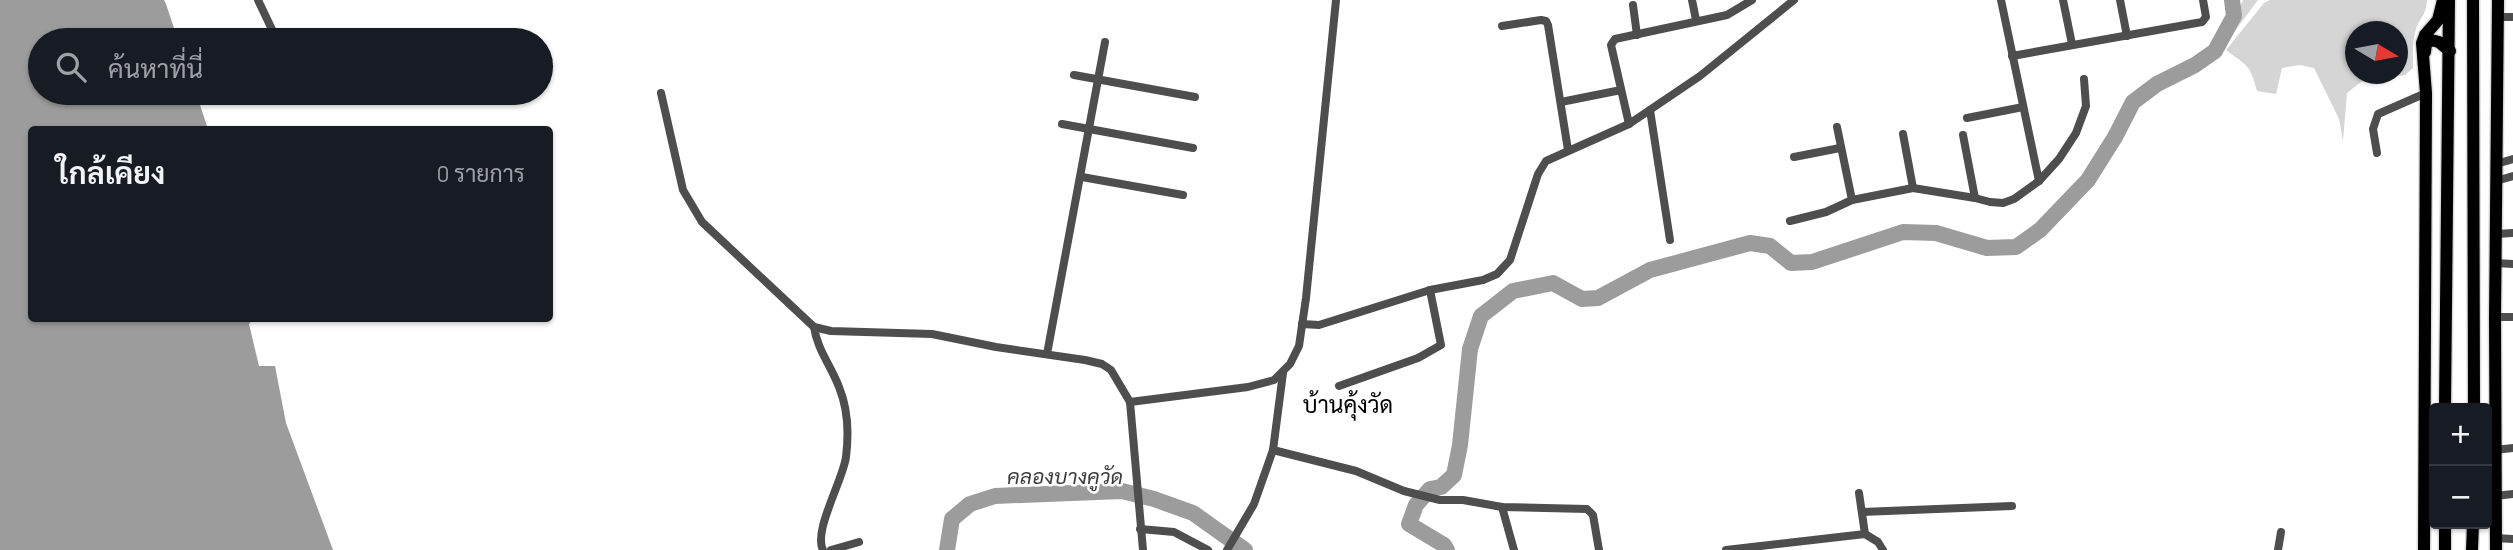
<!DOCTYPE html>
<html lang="th">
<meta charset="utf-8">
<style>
:root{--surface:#171b24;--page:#242831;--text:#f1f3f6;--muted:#9ea1a6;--line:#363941}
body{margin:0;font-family:Barlow,Sarabun,sans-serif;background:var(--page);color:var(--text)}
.controls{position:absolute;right:21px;bottom:21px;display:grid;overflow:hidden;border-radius:7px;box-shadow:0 2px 5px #0004}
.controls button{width:63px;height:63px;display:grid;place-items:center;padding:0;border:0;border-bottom:2px solid var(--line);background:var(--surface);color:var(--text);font:35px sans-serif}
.compass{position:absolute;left:2345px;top:21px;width:63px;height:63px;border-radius:50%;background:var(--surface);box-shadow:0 2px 5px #0004;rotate:100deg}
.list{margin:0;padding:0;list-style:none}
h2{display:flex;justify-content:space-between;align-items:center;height:91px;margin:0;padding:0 28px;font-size:30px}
h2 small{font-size:23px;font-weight:400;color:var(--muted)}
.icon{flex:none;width:38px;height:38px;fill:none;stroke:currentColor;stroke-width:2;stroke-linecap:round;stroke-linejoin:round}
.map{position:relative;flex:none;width:2513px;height:550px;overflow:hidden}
.search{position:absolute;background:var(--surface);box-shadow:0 2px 5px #0004;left:28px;top:28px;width:525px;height:77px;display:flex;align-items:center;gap:18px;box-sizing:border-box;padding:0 24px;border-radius:38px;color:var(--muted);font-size:26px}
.panel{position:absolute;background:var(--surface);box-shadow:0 2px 5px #0004;left:28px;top:126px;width:525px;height:196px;border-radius:7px}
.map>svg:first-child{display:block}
</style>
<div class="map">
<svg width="2513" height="550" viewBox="0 0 2513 550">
<rect width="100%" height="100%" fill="#fff"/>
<g fill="#d5d5d5" fill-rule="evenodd">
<polygon points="2243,0 2258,0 2223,47"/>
<path d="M2270,0H2427C2426,15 2422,15 2417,26C2412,39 2413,54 2413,68L2405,75L2361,82L2347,93L2343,141L2339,119L2314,68L2300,65L2282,68L2276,94L2257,91C2250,64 2247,66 2226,50L2264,3ZM2356,32H2398V74H2356Z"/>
</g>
<polygon fill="#9c9c9c" points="0,0 164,0 166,4 178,40 40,40 40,93 196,93 208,129 32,130 32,318 253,319 249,324 259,366 275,366 286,423 333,550 0,550"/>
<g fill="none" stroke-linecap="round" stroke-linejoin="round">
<g stroke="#9c9c9c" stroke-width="16">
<polyline points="947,550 952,519 970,504 995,496 1122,491 1154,499 1193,513 1245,550"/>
<polyline points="1447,550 1444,545 1409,524 1416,505 1430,489 1441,487 1454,475 1460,445 1470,349 1481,316 1513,291 1553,283 1582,299 1598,298 1650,270 1750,243 1770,246 1791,263 1812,262 1903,232 1936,233 1987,248 2016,247 2040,230 2088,180 2115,137 2133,102 2157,84 2195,65 2215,51 2234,16 2232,0"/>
</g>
<defs>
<g id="primary">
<polyline points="2473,0 2474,408"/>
<polyline points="2425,52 2426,44 2431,40 2439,42 2450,51"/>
<polyline points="2445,408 2449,0"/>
<polyline points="2445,524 2445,550"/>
<polyline points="2424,550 2426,93 2422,43 2425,35 2438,20 2443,0"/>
<polyline points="2472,550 2473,524"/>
<polyline points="2496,550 2495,317 2498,0"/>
</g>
</defs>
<use href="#primary" stroke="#dbdbdb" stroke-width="15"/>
<g stroke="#4e4e4e" stroke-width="8">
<polyline points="258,0 277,40"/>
<polyline points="1692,0 1696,20"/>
<polyline points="2001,0 2039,181"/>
<polyline points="2063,0 2072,44"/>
<polyline points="2120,0 2127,36"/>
<polyline points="1633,5 1637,35"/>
<polyline points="2498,17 2513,17"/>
<polyline points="1502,26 1541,20 1546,21 1548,25 1568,150"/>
<polyline points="2012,56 2202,22 2206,17 2203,0"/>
<polyline points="1074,75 1195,97"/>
<polyline points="661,93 683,190 702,222 814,327 831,331 932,334 996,347 1085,360 1102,364 1111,370 1130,402 1143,550"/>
<polyline points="1561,102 1621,90"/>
<polyline points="1650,110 1670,240"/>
<polyline points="1967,118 2023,107"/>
<polyline points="1062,124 1193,148"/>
<polyline points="1629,124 1611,45 1615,39 1727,15 1752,0"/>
<polyline points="1837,127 1852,200"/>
<polyline points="1903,134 1913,188"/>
<polyline points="1963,135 1975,198"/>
<polyline points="2377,153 2373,129 2378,114 2426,93"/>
<polyline points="1794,157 1840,148"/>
<polyline points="2496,164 2513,159"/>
<polyline points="1082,177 1183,195"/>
<polyline points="2496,181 2513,176"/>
<polyline points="1790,221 1826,212 1852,200 1913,188 1975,198 1990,202 2003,203 2014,199 2039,181 2059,159 2076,133 2086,106 2084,79"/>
<polyline points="2496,234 2513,233"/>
<polyline points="2495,263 2513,264"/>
<polyline points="2495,317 2513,317"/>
<polyline points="1302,324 1319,325 1430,290 1483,280 1497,274 1510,260 1538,174 1546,161 1629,124 1700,76 1794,0"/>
<path d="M814,327C817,349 831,366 839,387C848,409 849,433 846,457C843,480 813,531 823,550"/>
<polyline points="1047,354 1105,42"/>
<polyline points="1339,386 1418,358 1441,345 1430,290"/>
<polyline points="1130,402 1248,387 1274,380 1290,364 1299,346 1306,298 1336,0"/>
<polyline points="1273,450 1356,471 1404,491 1440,500 1463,500 1502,507 1587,509 1593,515 1599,550"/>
<polyline points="2495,450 2513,448"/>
<polyline points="1859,493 1865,534"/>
<polyline points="2495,496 2513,494"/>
<polyline points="1502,507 1514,550"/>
<polyline points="1862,512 2012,506"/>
<polyline points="1140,529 1174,532 1208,550"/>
<polyline points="2495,538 2513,539"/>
<polyline points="831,550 859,542"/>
<polyline points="1227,550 1254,504 1273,450 1283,373"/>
<polyline points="1726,550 1865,534 1878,542 1883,550"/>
<polyline points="2278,550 2281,532"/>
</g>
<use href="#primary" stroke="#000" stroke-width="12"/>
</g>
<g text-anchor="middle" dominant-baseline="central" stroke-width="5" stroke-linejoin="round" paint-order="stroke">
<g font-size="21" font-style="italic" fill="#3d3d3d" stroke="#fff">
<text x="1065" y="475">คลองบางคูวัด</text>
</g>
<g font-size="23" fill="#000" stroke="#fff">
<text x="1348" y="404">บ้านคุ้งวัด</text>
</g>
</g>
</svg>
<div class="controls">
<button>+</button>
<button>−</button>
</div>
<svg class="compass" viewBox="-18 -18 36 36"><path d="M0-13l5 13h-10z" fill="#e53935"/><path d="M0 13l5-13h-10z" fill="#9ea1a6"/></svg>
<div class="search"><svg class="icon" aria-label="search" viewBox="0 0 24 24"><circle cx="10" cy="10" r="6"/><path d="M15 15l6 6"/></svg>ค้นหาที่นี่</div>
<section class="panel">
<h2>ใกล้เคียง<small>0 รายการ</small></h2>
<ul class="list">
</ul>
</section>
</div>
